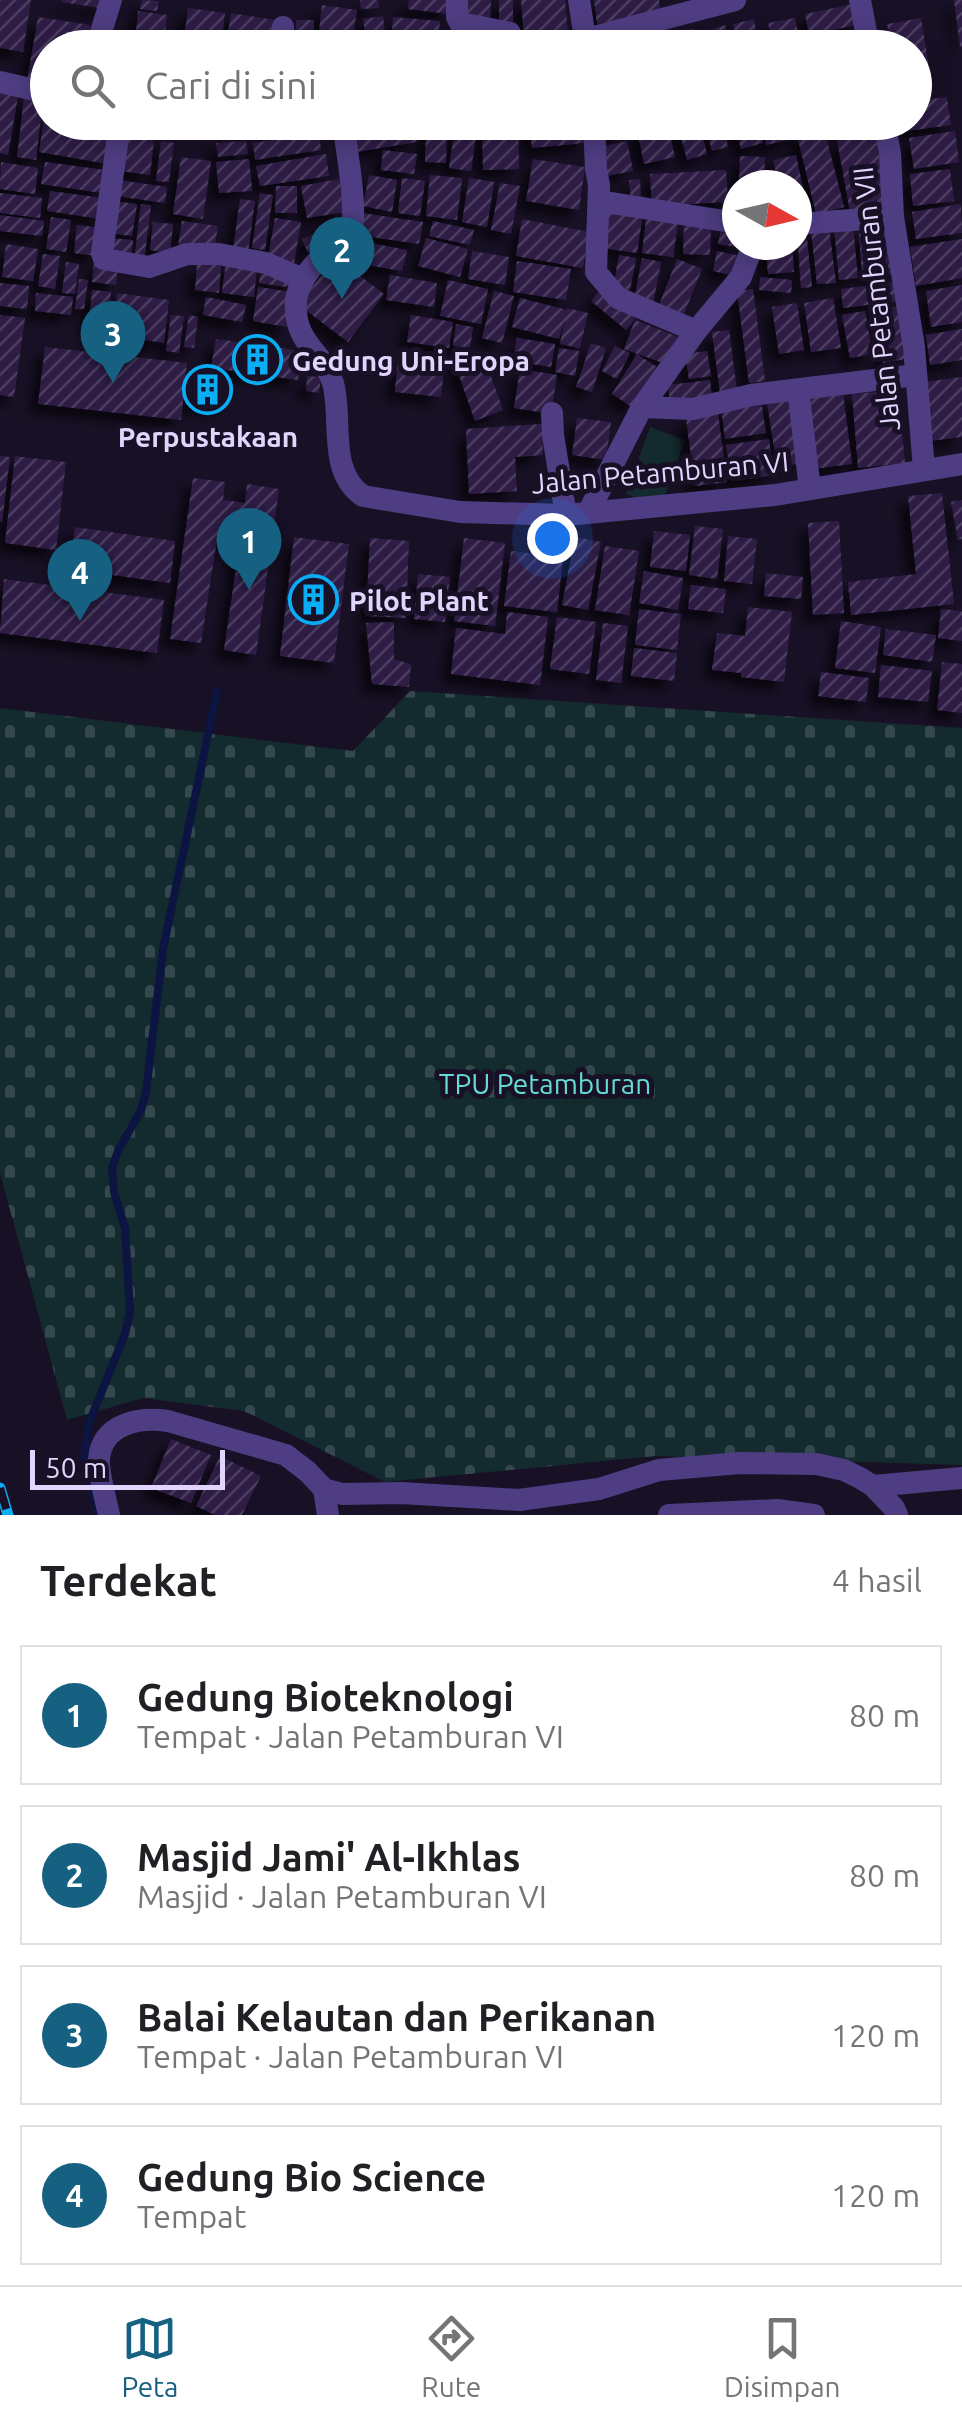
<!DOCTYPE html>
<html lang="id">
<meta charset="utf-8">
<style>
:root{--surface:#fff;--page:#f6f6f6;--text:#202124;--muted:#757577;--line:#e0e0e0;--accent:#166082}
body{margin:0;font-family:Ubuntu,sans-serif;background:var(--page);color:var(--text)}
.compass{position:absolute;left:722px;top:170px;width:90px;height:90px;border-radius:50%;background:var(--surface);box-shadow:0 5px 25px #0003;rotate:98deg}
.scale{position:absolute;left:30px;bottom:25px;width:195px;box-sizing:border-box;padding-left:10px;border:5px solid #e2d5fd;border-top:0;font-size:28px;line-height:35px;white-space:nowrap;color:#e2d5fd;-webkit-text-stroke:8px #181025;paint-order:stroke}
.you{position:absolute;left:552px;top:538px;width:35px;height:35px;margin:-25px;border:8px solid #fff;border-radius:50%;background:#1a73e8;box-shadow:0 0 0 15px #1a73e833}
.badge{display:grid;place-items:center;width:65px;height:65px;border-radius:50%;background:var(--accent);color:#fff;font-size:32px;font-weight:700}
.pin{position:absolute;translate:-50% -82px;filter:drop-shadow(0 2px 5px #0008)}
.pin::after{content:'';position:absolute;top:52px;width:35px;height:30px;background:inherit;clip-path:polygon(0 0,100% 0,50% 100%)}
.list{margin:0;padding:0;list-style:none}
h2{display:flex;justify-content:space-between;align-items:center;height:130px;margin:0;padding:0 40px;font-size:42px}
h2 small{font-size:32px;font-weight:400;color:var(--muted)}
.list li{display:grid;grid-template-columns:65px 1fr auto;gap:30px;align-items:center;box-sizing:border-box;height:140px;margin:0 20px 20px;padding:0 20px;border:2px solid var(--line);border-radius:0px}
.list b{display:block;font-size:38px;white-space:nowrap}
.list p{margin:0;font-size:32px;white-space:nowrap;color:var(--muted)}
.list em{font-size:32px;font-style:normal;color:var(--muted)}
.icon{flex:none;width:55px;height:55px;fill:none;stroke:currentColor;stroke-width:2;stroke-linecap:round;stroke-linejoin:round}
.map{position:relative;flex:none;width:962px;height:1515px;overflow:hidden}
.search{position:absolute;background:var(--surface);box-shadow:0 5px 25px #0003;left:30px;right:30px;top:30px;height:110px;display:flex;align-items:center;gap:25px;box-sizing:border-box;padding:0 35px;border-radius:55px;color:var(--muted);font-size:38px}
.sheet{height:770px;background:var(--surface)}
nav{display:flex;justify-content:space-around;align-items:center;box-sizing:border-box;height:140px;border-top:2px solid var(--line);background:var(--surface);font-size:28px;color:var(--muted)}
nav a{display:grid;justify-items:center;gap:5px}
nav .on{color:var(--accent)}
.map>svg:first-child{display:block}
</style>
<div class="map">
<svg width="962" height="1515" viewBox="0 0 962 1515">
<defs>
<pattern id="cemetery-stones" width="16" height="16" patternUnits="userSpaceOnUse" patternTransform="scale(2.5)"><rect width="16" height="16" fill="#132a2e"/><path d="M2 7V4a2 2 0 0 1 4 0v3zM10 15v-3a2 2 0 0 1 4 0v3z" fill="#35484d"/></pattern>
<pattern id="building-hatch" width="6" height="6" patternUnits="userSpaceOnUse" patternTransform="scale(2.5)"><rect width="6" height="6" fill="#2d1d45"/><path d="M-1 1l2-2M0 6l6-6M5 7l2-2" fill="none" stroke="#4b3d61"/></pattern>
<filter id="shadow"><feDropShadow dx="-9" dy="9" stdDeviation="5" flood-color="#0009"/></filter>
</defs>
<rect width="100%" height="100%" fill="#181025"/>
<polygon fill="url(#cemetery-stones)" points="410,691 962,728 962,1465 656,1456 385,1482 244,1411 143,1398 67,1420 0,1173 0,708 353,751"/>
<polygon fill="#132a2e" points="650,427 685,440 661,507 626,494"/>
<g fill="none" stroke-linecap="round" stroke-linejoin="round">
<polyline stroke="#0c1441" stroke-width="8" points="98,1511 84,1460 89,1423 125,1334 130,1312 125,1228 114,1192 112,1168 118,1151 141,1110 146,1092 163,949 217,692"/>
</g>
<g fill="url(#building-hatch)" filter="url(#shadow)">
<polygon points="0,0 31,0 23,52 0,48"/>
<polygon points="62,0 107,0 106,9 62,2"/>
<polygon points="142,0 159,1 157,11 140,9"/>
<polygon points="360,0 378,0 379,8 361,9"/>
<polygon points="409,0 450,0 448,14 408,9"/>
<polygon points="462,0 491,0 490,20 461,19"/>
<rect x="499" y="0" width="14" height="23"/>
<polygon points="521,0 565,0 568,33 524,36"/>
<polygon points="594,0 659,0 661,14 597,24"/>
<polygon points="954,0 962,0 962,47 960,47"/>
<polygon points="853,4 857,25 809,35 805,14"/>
<polygon points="322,5 357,10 353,36 319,32"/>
<polygon points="188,8 225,13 221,45 184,40"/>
<polygon points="138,11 167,15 165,36 136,33"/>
<polygon points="231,13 275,20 271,48 226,47"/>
<polygon points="383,16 386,42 367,44 363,19"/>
<polygon points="38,17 90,25 86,48 48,48 48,85 27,81"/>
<polygon points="393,17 440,21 438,39 392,35"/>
<polygon points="795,18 801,48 773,48 768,23"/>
<polygon points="921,18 932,86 914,89 914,48 891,48 887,24"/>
<polygon points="754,19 757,36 736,41 733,24"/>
<polygon points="296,20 314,20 313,48 295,48"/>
<polygon points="725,25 732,48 706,48 701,33"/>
<polygon points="694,29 698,48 678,48 675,33"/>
<polygon points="493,34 497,48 447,48 447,46"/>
<polygon points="669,34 672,48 644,48 642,40"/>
<polygon points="851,35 853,48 808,48 807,44"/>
<polygon points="0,93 18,96 8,155 0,153"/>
<polygon points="24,97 43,100 36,160 17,157"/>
<polygon points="947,97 951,125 907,131 906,122 914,122 914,101"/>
<polygon points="44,119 48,120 48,122 64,122 113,131 108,164 39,152"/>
<polygon points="384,122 414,122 417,142 350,153 346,129"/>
<polygon points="518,122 519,169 483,170 482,123"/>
<polygon points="529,122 584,122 585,143 532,148"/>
<polygon points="599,122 620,122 623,134 603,139"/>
<polygon points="667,122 675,157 644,164 637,129"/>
<polygon points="677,122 699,122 707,154 687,160"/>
<polygon points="705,122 722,122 728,147 712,151"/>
<polygon points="734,122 757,122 763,143 741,149"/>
<polygon points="761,122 790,122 793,139 766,145"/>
<polygon points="833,122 874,122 874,125 834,131"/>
<polygon points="426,124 447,124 446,163 425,162"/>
<polygon points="823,125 844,207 816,214 796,131"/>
<polygon points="455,126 477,129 471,171 449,168"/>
<polygon points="955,131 959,162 914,169 909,138"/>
<polygon points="319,133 321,150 255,160 253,143"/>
<polygon points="875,133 888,205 850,212 837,140"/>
<polygon points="124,137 154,141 150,175 120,171"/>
<polygon points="161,141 174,143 169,182 156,181"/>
<polygon points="246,141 248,154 218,157 216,143"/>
<polygon points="627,141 633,171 606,176 600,147"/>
<polygon points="383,150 417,154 414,174 381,170"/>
<polygon points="326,154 329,176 260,186 256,166"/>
<polygon points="796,155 807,207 797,209 797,185 779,185 773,160"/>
<polygon points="740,156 765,157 764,183 739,182"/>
<polygon points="181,157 211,161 203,219 173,214"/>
<polygon points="249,159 252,191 219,193 216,162"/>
<polygon points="533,159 585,167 579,210 526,201"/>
<polygon points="1,162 38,168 35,194 0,189"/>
<polygon points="45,162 105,170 102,193 41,184"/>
<polygon points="950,169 954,201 913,206 910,174"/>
<polygon points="726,170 728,202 652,206 650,174"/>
<polygon points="369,175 397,180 392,212 363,206"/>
<polygon points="430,175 462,178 457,220 426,216"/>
<polygon points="402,178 425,181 420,216 398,213"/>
<polygon points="469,178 494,182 487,227 462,222"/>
<polygon points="339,179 345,212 307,218 301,186"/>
<polygon points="640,179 641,200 631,201 629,180"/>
<polygon points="118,180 167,187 165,203 116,196"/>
<polygon points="500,183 520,186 511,234 491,230"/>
<polygon points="276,186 297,186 297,213 275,213"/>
<polygon points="50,191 103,198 101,219 47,211"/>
<polygon points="0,193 42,198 40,218 0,213"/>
<polygon points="260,193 273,195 265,250 252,248"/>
<polygon points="240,199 255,201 248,252 233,250"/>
<polygon points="113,201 137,204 132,236 108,233"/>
<polygon points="141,204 151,205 144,262 134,261"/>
<polygon points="961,204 962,233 916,239 912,212"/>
<polygon points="609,208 643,212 637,253 603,248"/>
<polygon points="647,212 679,217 673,257 642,253"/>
<polygon points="362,213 423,222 419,244 358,235"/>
<polygon points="0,215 44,221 42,236 0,231"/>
<polygon points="51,217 71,220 66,252 46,249"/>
<polygon points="275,218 301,222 294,263 268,258"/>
<polygon points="522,219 589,232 583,268 516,256"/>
<polygon points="182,221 218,226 214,251 178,246"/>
<polygon points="433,221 474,230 470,245 429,236"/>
<polygon points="153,222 173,224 170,253 150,250"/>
<polygon points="77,225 101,228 98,256 74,253"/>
<polygon points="684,226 711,227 710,255 683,254"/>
<polygon points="853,226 858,278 839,280 834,228"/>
<polygon points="333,227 338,241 308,253 302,239"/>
<polygon points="829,228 836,283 817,284 811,230"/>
<polygon points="721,229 737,231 737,245 749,245 748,249 718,244"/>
<polygon points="806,230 812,287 801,288 797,231"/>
<polygon points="891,231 894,274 862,276 859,233"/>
<polygon points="109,238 133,240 131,258 107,255"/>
<polygon points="426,238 468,249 460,277 418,266"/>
<polygon points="962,239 962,278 916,286 910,247"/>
<polygon points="359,241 407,250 402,271 355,263"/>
<polygon points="6,244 38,249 33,281 2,277"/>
<polygon points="766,245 792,245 794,272 768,274"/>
<polygon points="472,251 509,257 505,285 468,279"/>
<polygon points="717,251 740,256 735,276 713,271"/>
<polygon points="43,254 60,256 55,289 38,286"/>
<polygon points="619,255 636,258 630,290 613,288"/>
<polygon points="335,257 384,294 348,342 299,305"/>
<polygon points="642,258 661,262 653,304 634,300"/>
<polygon points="677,259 702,269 684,314 659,305"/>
<polygon points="226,261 257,265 254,297 222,293"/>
<polygon points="517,261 571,269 566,300 513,292"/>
<polygon points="66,262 79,264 75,294 62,293"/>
<polygon points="94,262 118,265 116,285 92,282"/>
<polygon points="197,263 221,265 219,293 195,290"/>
<polygon points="261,273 296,277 294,288 259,283"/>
<polygon points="390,275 437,283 434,307 386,300"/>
<polygon points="760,277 792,280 791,293 759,290"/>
<polygon points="79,279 88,280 84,309 75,309"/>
<polygon points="448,280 488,289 481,324 440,316"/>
<polygon points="897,282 899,301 843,308 841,289"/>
<polygon points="0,283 29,286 27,309 0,306"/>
<polygon points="962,285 962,322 931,327 926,291"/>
<polygon points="603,286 638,315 626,330 591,301"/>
<polygon points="258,287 292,292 287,327 253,321"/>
<polygon points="753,289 765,381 749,383 737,291"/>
<polygon points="92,290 111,292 108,325 89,324"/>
<polygon points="494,291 514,296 502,343 482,338"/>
<polygon points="36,293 73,297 71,315 35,311"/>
<polygon points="117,293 169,300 164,343 112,335"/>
<polygon points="206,297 246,305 242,322 203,315"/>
<polygon points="520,298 567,310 567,308 588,313 580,348 560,344 565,318 559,339 512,327"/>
<polygon points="833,298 841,348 811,352 804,303"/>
<polygon points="797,303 804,350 779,354 772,307"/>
<polygon points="897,307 906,359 883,363 874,311"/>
<polygon points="865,311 873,354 850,358 842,315"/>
<polygon points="0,315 25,318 14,397 0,395"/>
<polygon points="171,315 184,316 179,353 166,351"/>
<polygon points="189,315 198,317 194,348 184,347"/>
<polygon points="411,315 453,322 449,348 407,342"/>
<polygon points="635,320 681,338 671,366 624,349"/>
<polygon points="456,324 473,327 470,348 453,346"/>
<polygon points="962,329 962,360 930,365 926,335"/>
<polygon points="729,330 737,391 720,393 712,332"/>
<polygon points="517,338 555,344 551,367 513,361"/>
<polygon points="216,339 302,351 298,380 211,368"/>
<polygon points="591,343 606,348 592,392 576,387"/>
<polygon points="615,346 630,353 617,379 602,371"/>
<polygon points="45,347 187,363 181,420 38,404"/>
<polygon points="559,348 579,351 575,376 555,372"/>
<polygon points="482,351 503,410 475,421 454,361"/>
<polygon points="707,351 711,376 689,379 685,354"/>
<polygon points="398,354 445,358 441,397 395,392"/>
<polygon points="637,354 657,367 632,407 612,394"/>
<polygon points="520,369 557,375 551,414 514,408"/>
<polygon points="191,370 229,375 224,408 187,404"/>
<polygon points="307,376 321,377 319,393 306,391"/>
<polygon points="962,377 962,437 930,441 923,382"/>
<polygon points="710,380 712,398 670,403 668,385"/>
<polygon points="898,390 905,463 858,468 852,394"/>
<polygon points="843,393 852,464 813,469 804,398"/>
<polygon points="793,398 802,463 777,467 767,402"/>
<polygon points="761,401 766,433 725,439 721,407"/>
<polygon points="718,414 727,482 695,486 686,418"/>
<polygon points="577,418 611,422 606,460 572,455"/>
<polygon points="542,424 543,455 515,457 517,491 469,494 466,429"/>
<polygon points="769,439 774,475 732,481 726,445"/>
<polygon points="0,456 10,457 2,522 0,522"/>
<polygon points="15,456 66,462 56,550 5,543"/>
<polygon points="193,478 225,482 223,500 245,503 247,484 279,489 256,655 224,650 240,542 217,539 201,643 170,639"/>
<polygon points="942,493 954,604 851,615 848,582 916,574 908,496"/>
<polygon points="962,500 962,539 958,540 951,502"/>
<polygon points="839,521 844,613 813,615 808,523"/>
<polygon points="695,526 723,529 717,579 689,575"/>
<polygon points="75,527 175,541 170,583 69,569"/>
<polygon points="654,531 690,535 686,571 650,567"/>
<polygon points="728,536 757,539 752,584 724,581"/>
<polygon points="294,537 349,544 334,663 280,656"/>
<polygon points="575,537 601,542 588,610 562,605"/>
<polygon points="370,538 409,541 406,618 366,616"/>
<polygon points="464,538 505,543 495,626 454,621"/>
<polygon points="605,546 639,551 629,615 595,610"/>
<polygon points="511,551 563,557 557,612 504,606"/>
<polygon points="644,571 683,578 678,610 639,603"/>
<polygon points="766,573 803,577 801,599 764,596"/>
<polygon points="418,574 450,577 445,622 414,619"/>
<polygon points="4,579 164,600 157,653 0,633"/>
<polygon points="691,585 726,589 723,613 688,609"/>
<polygon points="748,607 792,612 784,682 741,677 741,673 712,670 717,633 745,636"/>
<polygon points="639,609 681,614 677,650 635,645"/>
<polygon points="941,609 962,611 962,641 938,638"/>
<polygon points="507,612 548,617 540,685 451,674 456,628 505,634"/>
<polygon points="557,617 596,622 589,674 550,669"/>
<polygon points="841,621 881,627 875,673 835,668"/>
<polygon points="394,622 394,659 411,664 409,687 372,684 366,623"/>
<polygon points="603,623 628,626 621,683 596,680"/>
<polygon points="886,629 936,635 932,662 883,655"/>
<polygon points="634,648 677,653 674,681 631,676"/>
<polygon points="942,662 962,664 962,713 937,710"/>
<polygon points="881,665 932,671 928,702 878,697"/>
<polygon points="821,672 869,678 866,702 818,696"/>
<polygon points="171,1439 211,1455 191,1503 151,1488"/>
<polygon points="220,1456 261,1476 242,1515 215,1515 196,1506"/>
</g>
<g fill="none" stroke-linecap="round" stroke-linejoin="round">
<g stroke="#4e3d82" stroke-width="22">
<polyline points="457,0 457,17 460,23 510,33 516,48"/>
<polyline points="579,0 585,38"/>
<polyline points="860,0 869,48"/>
<polyline points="96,48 111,0"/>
<polyline points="283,48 283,27"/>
<polyline points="552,48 735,0"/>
<polyline points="0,82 48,93"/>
<polyline points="120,122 102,253 104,259 149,267 187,254 219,254 266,263 303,279"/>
<polyline points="168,122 183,125 215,122"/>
<path d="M343,122C346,149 361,222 348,243C343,252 337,250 329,253C314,259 297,286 296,301C293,344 324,352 333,383C343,419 327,472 363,496L460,512L566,515L775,495L962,464"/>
<polyline points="594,122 596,169 599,185 596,272 618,298 696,331"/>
<polyline points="884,122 890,153 893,217 914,347 924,469"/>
<polyline points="599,201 737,223"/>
<polyline points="797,224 893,217"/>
<polyline points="798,390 810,489"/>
<polyline points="642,407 693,409 751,395 916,375"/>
<polyline points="552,413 553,435 566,515"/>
<polyline points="588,513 642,407 696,331 741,277 753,245"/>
<polyline points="873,1486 962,1478"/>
<polyline points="324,1489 328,1515"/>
<path d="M109,1515C106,1500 98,1473 99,1459C102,1423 140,1417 168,1421L286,1455L308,1472L324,1489L342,1494L401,1493L519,1500L599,1489L659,1470L740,1463L816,1464L844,1470L860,1478L873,1486L894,1508L897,1515"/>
<polyline points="669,1515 777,1510 814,1515"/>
</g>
<defs>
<polyline id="rail" points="0,1488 8,1515"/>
</defs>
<use href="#rail" stroke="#0aacf4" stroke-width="11"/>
<use href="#rail" stroke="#181025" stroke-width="8" stroke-dasharray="22" stroke-linecap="butt"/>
</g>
<defs>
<symbol id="building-ring" viewBox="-11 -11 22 22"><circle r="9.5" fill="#181025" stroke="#0aacf4" stroke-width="1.5"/><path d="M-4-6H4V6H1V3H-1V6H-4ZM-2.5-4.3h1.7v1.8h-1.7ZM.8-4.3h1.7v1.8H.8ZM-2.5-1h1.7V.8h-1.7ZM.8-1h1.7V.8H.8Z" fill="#0aacf4"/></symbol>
</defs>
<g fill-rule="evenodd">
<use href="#building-ring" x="230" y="332" width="55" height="55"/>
<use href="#building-ring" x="180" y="362" width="55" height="55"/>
<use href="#building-ring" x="286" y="572" width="55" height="55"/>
</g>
<g text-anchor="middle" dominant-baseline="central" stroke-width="10" stroke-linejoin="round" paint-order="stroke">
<g font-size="28" fill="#e2d5fd" stroke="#181025">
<text transform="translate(876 299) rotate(-96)">Jalan Petamburan VII</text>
<text transform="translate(660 472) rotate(-5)">Jalan Petamburan VI</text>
</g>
<g font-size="28" font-weight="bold" fill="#e2d5fd" stroke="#181025" text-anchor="start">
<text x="292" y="360">Gedung Uni-Eropa</text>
<text x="208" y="436" text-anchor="middle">Perpustakaan</text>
<text x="349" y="600">Pilot Plant</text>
</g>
<g font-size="28" fill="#64dbd6" stroke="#181025">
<text x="545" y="1083">TPU Petamburan</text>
</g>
</g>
</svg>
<svg class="compass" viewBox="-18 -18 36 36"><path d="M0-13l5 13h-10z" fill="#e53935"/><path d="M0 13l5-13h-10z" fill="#757577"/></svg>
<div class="scale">50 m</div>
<div class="you"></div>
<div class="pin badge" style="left:249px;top:590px">1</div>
<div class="pin badge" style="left:342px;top:299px">2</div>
<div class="pin badge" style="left:113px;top:383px">3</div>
<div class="pin badge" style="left:80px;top:621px">4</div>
<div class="search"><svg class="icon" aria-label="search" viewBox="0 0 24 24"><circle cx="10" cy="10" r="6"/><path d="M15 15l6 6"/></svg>Cari di sini</div>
</div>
<section class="sheet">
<h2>Terdekat<small>4 hasil</small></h2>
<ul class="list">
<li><span class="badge">1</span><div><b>Gedung Bioteknologi</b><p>Tempat · Jalan Petamburan VI</p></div><em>80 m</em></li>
<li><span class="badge">2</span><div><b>Masjid Jami' Al-Ikhlas</b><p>Masjid · Jalan Petamburan VI</p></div><em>80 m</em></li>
<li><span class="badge">3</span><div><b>Balai Kelautan dan Perikanan</b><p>Tempat · Jalan Petamburan VI</p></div><em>120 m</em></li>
<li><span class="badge">4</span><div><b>Gedung Bio Science</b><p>Tempat</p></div><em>120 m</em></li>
</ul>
</section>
<nav>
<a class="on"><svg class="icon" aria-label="map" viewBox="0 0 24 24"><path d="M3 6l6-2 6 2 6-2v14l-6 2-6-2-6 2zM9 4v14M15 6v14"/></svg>Peta</a>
<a><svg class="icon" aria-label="directions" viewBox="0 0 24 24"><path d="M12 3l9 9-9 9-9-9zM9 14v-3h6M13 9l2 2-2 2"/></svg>Rute</a>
<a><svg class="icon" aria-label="saved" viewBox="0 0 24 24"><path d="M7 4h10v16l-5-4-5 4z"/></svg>Disimpan</a>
</nav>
